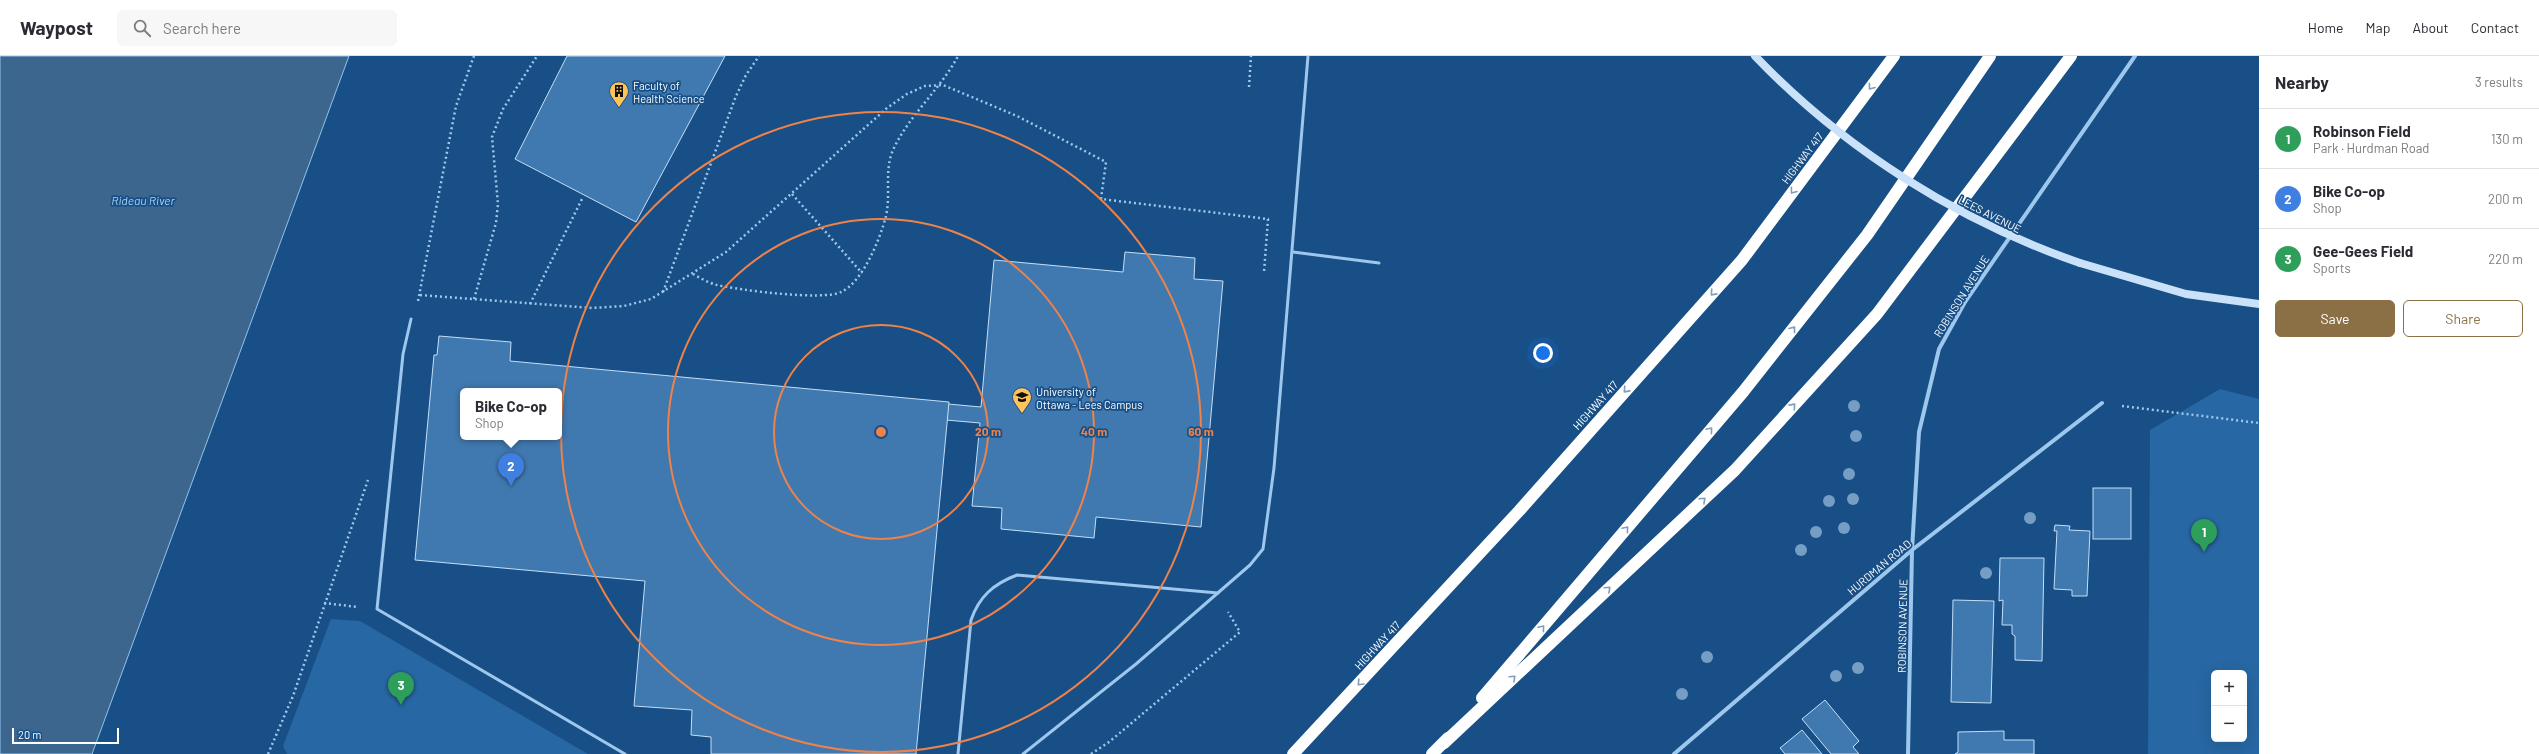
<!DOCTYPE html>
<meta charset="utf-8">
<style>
:root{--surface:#fff;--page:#f7f7f7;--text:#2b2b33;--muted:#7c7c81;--line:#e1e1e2;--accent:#8a7044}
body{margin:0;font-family:Barlow,sans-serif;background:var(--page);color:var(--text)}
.controls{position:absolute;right:12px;bottom:12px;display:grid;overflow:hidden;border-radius:6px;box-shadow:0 4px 16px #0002}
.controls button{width:36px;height:36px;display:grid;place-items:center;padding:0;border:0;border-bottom:1px solid var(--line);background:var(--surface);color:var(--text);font:20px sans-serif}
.scale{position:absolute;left:12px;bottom:10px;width:107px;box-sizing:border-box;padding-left:4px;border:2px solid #fff;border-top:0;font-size:11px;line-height:14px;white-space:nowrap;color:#fff;-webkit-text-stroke:3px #184f86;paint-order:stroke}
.you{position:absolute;left:1543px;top:297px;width:14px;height:14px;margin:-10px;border:3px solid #fff;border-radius:50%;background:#1a73e8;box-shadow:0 0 0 6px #1a73e833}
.badge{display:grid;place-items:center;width:26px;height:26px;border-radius:50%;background:var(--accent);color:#fff;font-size:13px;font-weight:700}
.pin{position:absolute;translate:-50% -33px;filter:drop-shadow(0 1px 2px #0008)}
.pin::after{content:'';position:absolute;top:21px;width:14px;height:12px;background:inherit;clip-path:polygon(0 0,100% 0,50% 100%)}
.popup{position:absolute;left:460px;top:332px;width:102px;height:52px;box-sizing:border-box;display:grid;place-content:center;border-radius:6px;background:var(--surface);filter:drop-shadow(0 1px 3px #0005);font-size:13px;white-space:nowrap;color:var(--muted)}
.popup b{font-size:15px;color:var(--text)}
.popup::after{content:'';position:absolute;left:50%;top:100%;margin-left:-8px;border:8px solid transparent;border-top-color:var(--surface)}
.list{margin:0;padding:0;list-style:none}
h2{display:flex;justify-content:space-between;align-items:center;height:52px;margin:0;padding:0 16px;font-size:17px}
h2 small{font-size:13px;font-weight:400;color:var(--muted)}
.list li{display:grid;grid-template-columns:26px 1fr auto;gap:12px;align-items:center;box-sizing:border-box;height:60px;padding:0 16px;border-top:1px solid var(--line)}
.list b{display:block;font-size:15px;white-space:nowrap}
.list p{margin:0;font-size:13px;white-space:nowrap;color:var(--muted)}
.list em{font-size:13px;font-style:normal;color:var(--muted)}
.actions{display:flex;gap:8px;padding:12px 16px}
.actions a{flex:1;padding:9px 0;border:1px solid var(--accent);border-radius:6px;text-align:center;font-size:14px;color:var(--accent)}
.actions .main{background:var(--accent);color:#fff}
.icon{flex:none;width:22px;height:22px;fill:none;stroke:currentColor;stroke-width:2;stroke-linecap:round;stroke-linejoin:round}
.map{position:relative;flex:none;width:2259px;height:698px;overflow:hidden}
header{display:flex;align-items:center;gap:24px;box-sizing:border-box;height:56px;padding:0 20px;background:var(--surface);border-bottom:1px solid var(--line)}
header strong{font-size:19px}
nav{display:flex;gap:22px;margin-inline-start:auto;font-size:14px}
.search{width:280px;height:36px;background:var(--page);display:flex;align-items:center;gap:10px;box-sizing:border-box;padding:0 14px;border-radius:6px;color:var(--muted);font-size:15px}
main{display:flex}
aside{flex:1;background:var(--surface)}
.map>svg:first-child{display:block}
</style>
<header>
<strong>Waypost</strong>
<div class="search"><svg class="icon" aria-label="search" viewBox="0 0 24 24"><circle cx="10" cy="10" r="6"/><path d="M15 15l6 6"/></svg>Search here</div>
<nav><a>Home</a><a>Map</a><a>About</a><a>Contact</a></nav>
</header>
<main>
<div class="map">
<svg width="2259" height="698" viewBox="0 0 2259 698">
<rect width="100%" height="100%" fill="#184f86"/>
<g fill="#2767a3" fill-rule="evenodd">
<path d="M2220,333L2259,343V698H2148L2150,374ZM2214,617H2244V683H2214Z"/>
<polygon points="331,563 360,565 588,698 287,698 283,690"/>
</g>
<polygon fill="#3d668e" stroke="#90c3ef" points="0,0 349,0 92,698 0,698"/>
<g fill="#4079af" stroke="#c3dff9" fill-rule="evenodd">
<polygon points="567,0 725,0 636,166 515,103"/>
<polygon points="1125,196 1195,202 1194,223 1223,225 1201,471 1096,461 1094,482 1001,473 1002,452 972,450 980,367 946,364 948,348 981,351 994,204 1123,216"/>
<path d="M439,280L511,286L510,305L949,346L916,698H711V681L691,679L692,654L634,650L645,525L415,504L434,299H437ZM463,335H559V381H463Z"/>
<rect x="2093" y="432" width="38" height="51"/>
<polygon points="2055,469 2070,470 2069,474 2090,475 2087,540 2072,540 2072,534 2054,533 2057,475 2054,475"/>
<polygon points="2000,502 2044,502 2042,605 2015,604 2015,580 2012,578 2012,569 2002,569 2003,544 1999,545"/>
<polygon points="1953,544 1994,545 1991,647 1951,646"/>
<polygon points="1825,644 1859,685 1853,691 1859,698 1831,698 1802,663"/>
<polygon points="1802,674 1822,698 1785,698 1780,692"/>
<polygon points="2004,675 2004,684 2034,684 2034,698 1955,698 1958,696 1958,676"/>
</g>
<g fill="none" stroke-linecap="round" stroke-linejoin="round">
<g stroke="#9ec7ed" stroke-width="2.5" stroke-dasharray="2 3" stroke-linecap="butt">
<polyline points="1249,31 1251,0"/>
<polyline points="792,138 862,217"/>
<path d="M693,218C700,222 709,227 717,229C739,234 823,245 841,236C863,226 880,183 886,160C891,138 884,115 893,94C909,59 940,34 958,0"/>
<polyline points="663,236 736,40 746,19 759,0"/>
<polyline points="420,239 592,252 624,250 651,243 726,196 887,52 907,38 925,30 943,29 1017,60 1106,106 1101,143 1268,163 1264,216"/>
<polyline points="474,243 496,167 498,148 492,81 503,53 537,0"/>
<polyline points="418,245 456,50 474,0"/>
<polyline points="530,248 582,143"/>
<polyline points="2122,350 2259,367"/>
<polyline points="324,547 358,551"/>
<polyline points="268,698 293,640 368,424"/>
<polyline points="1091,698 1109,686 1240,576 1228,556"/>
</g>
<g stroke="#9ec7ed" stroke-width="3">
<polyline points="1293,196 1379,207"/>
<polyline points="411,263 403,298 377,553 625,698"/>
<path d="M958,698L971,564C979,541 993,528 1017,519L1218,537"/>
<polyline points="1023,698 1136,608 1250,509 1263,493 1274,412 1308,0"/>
</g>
<g stroke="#9ec7ed" stroke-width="4">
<polyline points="1674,698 1912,494 2102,347"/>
<polyline points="1908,698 1912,494 1919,376 1939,293 1965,246 2135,0"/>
</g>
<polyline stroke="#cae2f9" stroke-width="8" points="2080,207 2186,238 2259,248"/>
<g stroke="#fff" stroke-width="12">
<polyline points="1482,642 1743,336 1867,179 1990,0"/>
<polyline points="1444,687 1735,414 1877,258 2071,0"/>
<polyline points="1293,698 1519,455 1742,204 1894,0"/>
<polyline points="1432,698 1448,682"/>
</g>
<path stroke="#cae2f9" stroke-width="8" d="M1755,0C1844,93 1958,165 2080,207"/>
</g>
<g fill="#769ec5">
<circle cx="1854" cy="350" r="6"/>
<circle cx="1856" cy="380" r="6"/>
<circle cx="1849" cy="418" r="6"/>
<circle cx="1853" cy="443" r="6"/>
<circle cx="1829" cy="445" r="6"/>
<circle cx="2030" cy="462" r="6"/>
<circle cx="1844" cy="472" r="6"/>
<circle cx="1816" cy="476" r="6"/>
<circle cx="1801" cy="494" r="6"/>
<circle cx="1986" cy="517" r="6"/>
<circle cx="1707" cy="601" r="6"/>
<circle cx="1858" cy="612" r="6"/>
<circle cx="1836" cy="620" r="6"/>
<circle cx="1682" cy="638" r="6"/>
</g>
<defs><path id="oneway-chevron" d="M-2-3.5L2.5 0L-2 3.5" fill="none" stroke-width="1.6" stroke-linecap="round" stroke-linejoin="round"/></defs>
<g stroke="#809ebc">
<use href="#oneway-chevron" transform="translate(1871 31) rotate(127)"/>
<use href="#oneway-chevron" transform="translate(1793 135) rotate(127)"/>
<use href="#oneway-chevron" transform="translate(1713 237) rotate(132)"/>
<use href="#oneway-chevron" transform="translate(1793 273) rotate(-52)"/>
<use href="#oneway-chevron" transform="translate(1626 334) rotate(132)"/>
<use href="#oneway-chevron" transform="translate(1793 350) rotate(-48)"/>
<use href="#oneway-chevron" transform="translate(1710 374) rotate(-50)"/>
<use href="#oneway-chevron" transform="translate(1703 444) rotate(-43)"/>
<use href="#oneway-chevron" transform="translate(1626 473) rotate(-50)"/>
<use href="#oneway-chevron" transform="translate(1608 533) rotate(-43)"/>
<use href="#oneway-chevron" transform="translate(1542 572) rotate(-50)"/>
<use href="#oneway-chevron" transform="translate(1513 622) rotate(-43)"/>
<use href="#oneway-chevron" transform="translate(1360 627) rotate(133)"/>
</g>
<g fill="none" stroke="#ee8249" stroke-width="2">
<circle cx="881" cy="376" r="107"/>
<circle cx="881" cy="376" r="213"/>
<circle cx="881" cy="376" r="320"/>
</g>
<defs>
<symbol id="building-pin" viewBox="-11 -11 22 30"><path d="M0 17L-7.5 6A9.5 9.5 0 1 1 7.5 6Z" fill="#ffc459" stroke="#184f86"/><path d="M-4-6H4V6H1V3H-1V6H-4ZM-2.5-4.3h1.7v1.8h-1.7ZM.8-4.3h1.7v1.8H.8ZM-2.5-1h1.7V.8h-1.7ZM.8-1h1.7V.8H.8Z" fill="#111"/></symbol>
<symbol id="university-pin" viewBox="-11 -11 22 30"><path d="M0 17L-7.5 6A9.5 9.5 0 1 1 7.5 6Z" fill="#ffc459" stroke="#184f86"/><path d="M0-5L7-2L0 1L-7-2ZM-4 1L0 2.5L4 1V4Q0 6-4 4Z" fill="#111"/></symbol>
</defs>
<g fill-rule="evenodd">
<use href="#building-pin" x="608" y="24" width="22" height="30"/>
<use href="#university-pin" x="1011" y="330" width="22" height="30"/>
</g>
<g text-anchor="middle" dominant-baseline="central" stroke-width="3.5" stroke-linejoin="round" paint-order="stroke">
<g font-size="11" fill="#fff" stroke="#184f86" text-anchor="start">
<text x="633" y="29">Faculty of<tspan x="633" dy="13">Health Science</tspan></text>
<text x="1036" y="335">University of<tspan x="1036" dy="13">Ottawa - Lees Campus</tspan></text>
</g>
<g font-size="11" fill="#fff" stroke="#184f86">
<text transform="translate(1802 102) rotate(-53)">HIGHWAY 417</text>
<text transform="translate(1990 158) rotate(27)">LEES AVENUE</text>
<text transform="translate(1961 240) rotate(-58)">ROBINSON AVENUE</text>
<text transform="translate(1595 349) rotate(-48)">HIGHWAY 417</text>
<text transform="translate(1879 511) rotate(-40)">HURDMAN ROAD</text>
<text transform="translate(1902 570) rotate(-89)">ROBINSON AVENUE</text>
<text transform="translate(1377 589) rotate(-47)">HIGHWAY 417</text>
</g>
<g font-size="12" font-style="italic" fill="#a9d0f4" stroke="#184f86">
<text x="143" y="144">Rideau River</text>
</g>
</g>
<circle cx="881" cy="376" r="6" fill="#ee8249" stroke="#184f86" stroke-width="2"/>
<g font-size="12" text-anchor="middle" font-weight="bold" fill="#ee8249" stroke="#184f86" stroke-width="3.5" stroke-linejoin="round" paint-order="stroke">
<text x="988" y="380">20 m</text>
<text x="1094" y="380">40 m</text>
<text x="1201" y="380">60 m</text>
</g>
</svg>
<div class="controls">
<button>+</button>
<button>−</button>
</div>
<div class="scale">20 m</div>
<div class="you"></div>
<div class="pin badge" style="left:2204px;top:496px;background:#2e9e5b">1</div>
<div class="pin badge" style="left:511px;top:430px;background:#3f7fe0">2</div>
<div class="popup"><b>Bike Co-op</b>Shop</div>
<div class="pin badge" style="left:401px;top:649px;background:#2e9e5b">3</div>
</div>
<aside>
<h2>Nearby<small>3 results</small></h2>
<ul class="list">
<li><span class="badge" style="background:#2e9e5b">1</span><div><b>Robinson Field</b><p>Park · Hurdman Road</p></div><em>130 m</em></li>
<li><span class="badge" style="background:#3f7fe0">2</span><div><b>Bike Co-op</b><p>Shop</p></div><em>200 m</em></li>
<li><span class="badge" style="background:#2e9e5b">3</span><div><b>Gee-Gees Field</b><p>Sports</p></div><em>220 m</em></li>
</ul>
<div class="actions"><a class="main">Save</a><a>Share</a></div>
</aside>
</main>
